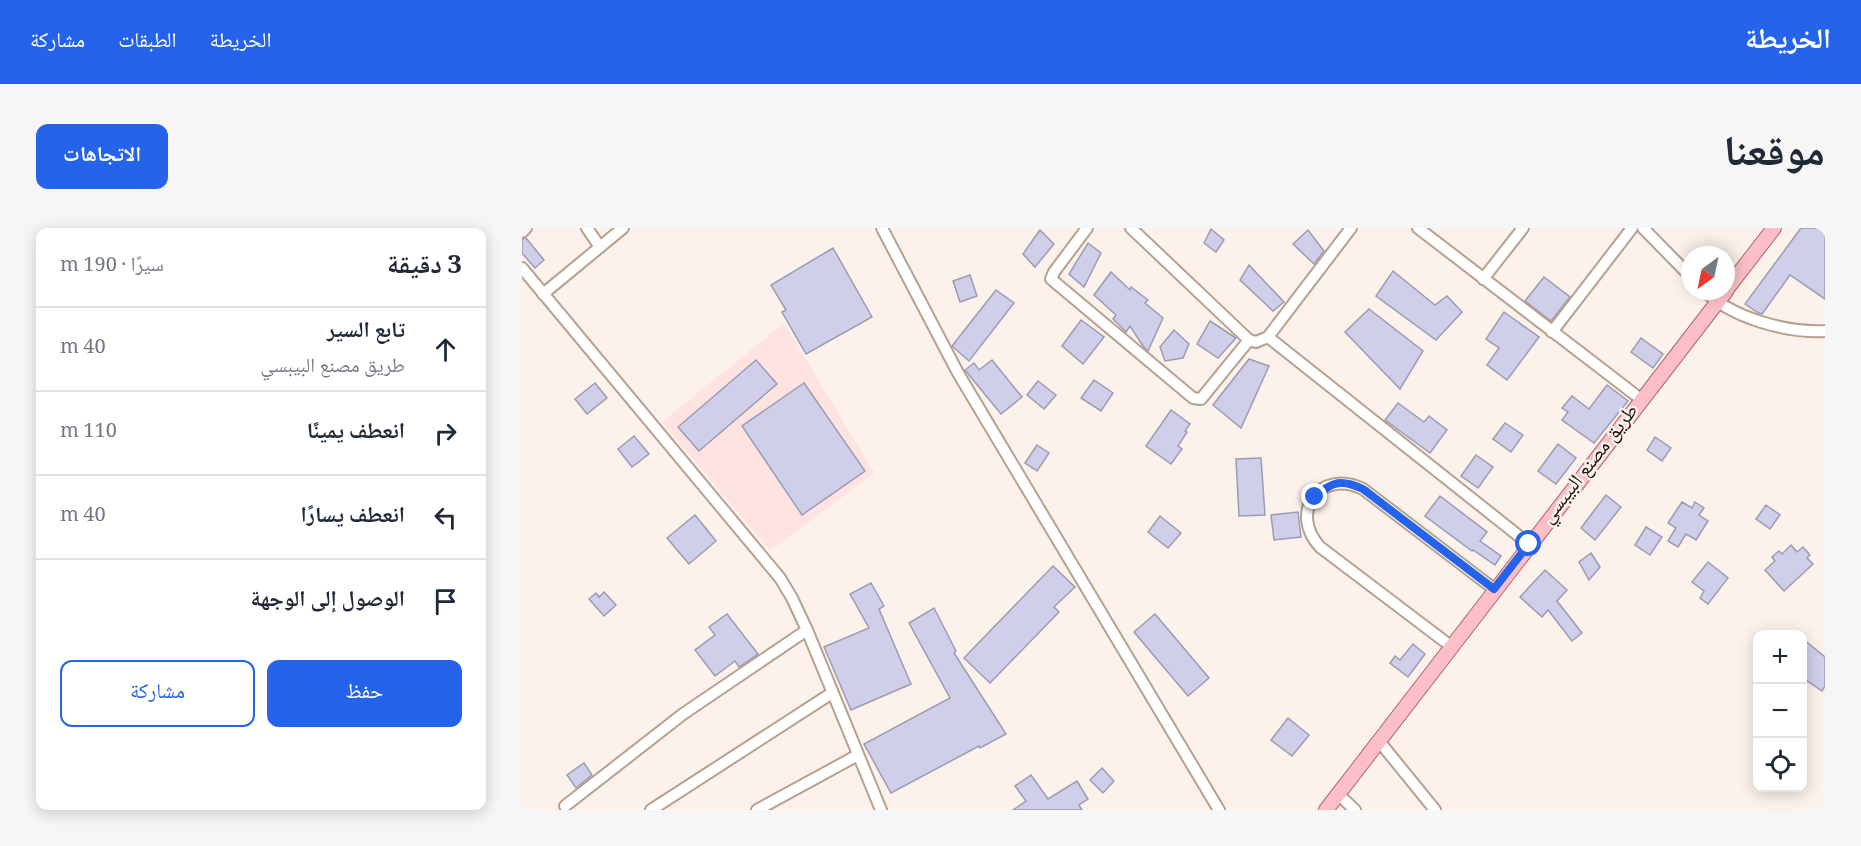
<!DOCTYPE html>
<html lang="ar">
<meta charset="utf-8">
<style>
:root{--surface:#fff;--page:#f6f6f7;--text:#1f2937;--muted:#747a83;--line:#e0e1e3;--accent:#2563eb}
body{margin:0;font-family:Georgia,"Noto Naskh Arabic",serif;background:var(--page);color:var(--text);direction:rtl}
.controls{position:absolute;right:18px;bottom:18px;display:grid;overflow:hidden;border-radius:12px;box-shadow:0 3px 15px #0003}
.controls button{width:54px;height:54px;display:grid;place-items:center;padding:0;border:0;border-bottom:2px solid var(--line);background:var(--surface);color:var(--text);font:30px sans-serif}
.compass{position:absolute;left:1159px;top:18px;width:54px;height:54px;border-radius:50%;background:var(--surface);box-shadow:0 3px 15px #0003;rotate:213deg}
.stop{position:absolute;width:18px;height:18px;margin:-14px;border:4px solid #2563eb;border-radius:50%;background:#fff}
.stop.end{background:#2563eb;border-color:#fff;box-shadow:0 2px 6px #0008}
.list{margin:0;padding:0;list-style:none}
h2{display:flex;justify-content:space-between;align-items:center;height:78px;margin:0;padding:0 24px;font-size:26px}
h2 small{font-size:20px;font-weight:400;color:var(--muted)}
.list li{display:grid;grid-template-columns:39px 1fr auto;gap:18px;align-items:center;box-sizing:border-box;height:84px;padding:0 24px;border-top:2px solid var(--line)}
.list b{display:block;font-size:22px;white-space:nowrap}
.list p{margin:0;font-size:20px;white-space:nowrap;color:var(--muted)}
.list em{font-size:20px;font-style:normal;color:var(--muted)}
.actions{display:flex;gap:12px;padding:18px 24px}
.actions a{flex:1;padding:14px 0;border:2px solid var(--accent);border-radius:12px;text-align:center;font-size:21px;color:var(--accent)}
.actions .main{background:var(--accent);color:#fff}
.icon{flex:none;width:33px;height:33px;fill:none;stroke:currentColor;stroke-width:2;stroke-linecap:round;stroke-linejoin:round}
.map{position:relative;flex:none;width:1303px;height:582px;overflow:hidden;direction:ltr;border-radius:12px}
header{display:flex;align-items:center;gap:36px;box-sizing:border-box;height:84px;padding:0 30px;background:var(--accent);color:#fff}
header strong{font-size:28px}
nav{display:flex;gap:33px;margin-inline-start:auto;font-size:21px}
.intro{display:flex;align-items:center;justify-content:space-between;box-sizing:border-box;height:144px;padding:0 36px}
h1{margin:0;font-size:42px}
.button{padding:15px 27px;border-radius:12px;background:var(--accent);color:#fff;font-size:21px;font-weight:700}
main{display:flex;gap:36px;padding:0 36px}
aside{flex:1;background:var(--surface);border-radius:12px;box-shadow:0 3px 15px #0003}
.map>svg:first-child{display:block}
</style>
<header>
<strong>الخريطة</strong>
<nav><a>الخريطة</a><a>الطبقات</a><a>مشاركة</a></nav>
</header>
<div class="intro"><h1>موقعنا</h1><a class="button">الاتجاهات</a></div>
<main>
<div class="map">
<svg width="1303" height="582" viewBox="0 0 1303 582">
<rect width="100%" height="100%" fill="#fcf2eb"/>
<polygon fill="#fee3e1" points="262,95 352,245 248,323 140,194"/>
<g fill="#d0cfe9" stroke="#9b9bb4" stroke-width="1.5">
<polygon points="1279,0 1303,0 1303,71 1268,47 1240,86 1235,84 1223,76"/>
<polygon points="689,1 702,12 694,24 682,15"/>
<polygon points="518,2 532,16 513,39 501,26"/>
<polygon points="786,2 802,23 792,36 771,16"/>
<polygon points="4,10 22,32 13,40 0,25 0,11"/>
<polygon points="566,15 579,25 562,59 547,46"/>
<polygon points="311,20 350,89 284,126 260,84 264,82 249,57"/>
<polygon points="727,37 762,74 751,83 718,52"/>
<polygon points="871,43 913,77 925,68 940,84 914,112 854,68"/>
<polygon points="589,44 608,62 609,59 626,72 623,75 641,90 626,123 621,118 608,98 604,104 591,91 594,87 572,67"/>
<polygon points="448,47 455,68 438,74 431,53"/>
<polygon points="1022,49 1048,69 1029,93 1003,73"/>
<polygon points="474,62 492,75 447,133 430,118"/>
<polygon points="847,81 901,123 878,161 823,104"/>
<polygon points="982,84 1017,109 985,152 965,137 977,120 964,111"/>
<polygon points="559,92 582,109 561,136 540,118"/>
<polygon points="688,93 714,110 696,130 675,116"/>
<polygon points="652,102 667,116 661,130 643,133 638,119"/>
<polygon points="1119,110 1141,126 1131,140 1109,124"/>
<polygon points="727,131 747,138 719,200 691,177"/>
<polygon points="234,132 255,156 177,223 156,199"/>
<polygon points="470,132 500,169 479,186 443,142 452,135 457,142"/>
<polygon points="572,152 591,165 579,183 559,170"/>
<polygon points="516,153 534,167 522,181 505,167"/>
<polygon points="73,155 85,170 65,186 53,171"/>
<polygon points="282,155 343,243 280,287 220,198"/>
<polygon points="1085,157 1106,173 1072,215 1040,192 1046,184 1040,180 1050,168 1067,181"/>
<polygon points="876,175 902,194 907,188 925,202 908,225 863,192"/>
<polygon points="649,182 668,196 663,203 665,204 656,218 660,221 649,236 624,218"/>
<polygon points="983,195 1001,207 989,224 971,211"/>
<polygon points="112,208 127,226 110,239 96,221"/>
<polygon points="1133,209 1149,220 1140,233 1125,222"/>
<polygon points="1036,216 1054,230 1034,256 1016,243"/>
<polygon points="515,217 527,225 515,243 503,235"/>
<polygon points="954,227 971,239 956,260 939,248"/>
<polygon points="739,230 743,287 717,288 714,231"/>
<polygon points="1084,267 1099,279 1073,312 1059,300"/>
<polygon points="918,268 965,304 958,313 979,328 973,337 951,322 950,323 903,288"/>
<polygon points="1160,274 1170,280 1173,274 1182,280 1177,287 1186,293 1174,312 1164,306 1156,319 1146,313 1154,300 1146,295"/>
<polygon points="1244,277 1258,287 1248,301 1234,291"/>
<polygon points="776,284 779,309 752,312 749,287"/>
<polygon points="173,287 194,313 167,336 145,310"/>
<polygon points="638,288 659,305 646,320 626,304"/>
<polygon points="1124,299 1140,309 1128,327 1113,317"/>
<polygon points="1269,317 1275,324 1281,319 1288,327 1285,330 1291,336 1262,363 1243,342 1253,333 1250,329 1257,323 1260,326"/>
<polygon points="1069,325 1078,339 1067,352 1057,334"/>
<polygon points="1186,334 1206,350 1186,376 1178,370 1182,363 1170,354"/>
<polygon points="531,338 553,359 532,379 537,384 468,455 442,430"/>
<polygon points="1023,342 1045,362 1035,373 1060,405 1050,413 1026,382 1020,389 998,369"/>
<polygon points="349,355 362,378 357,381 389,456 329,482 302,419 347,400 328,366"/>
<polygon points="82,364 94,377 82,388 67,371 74,365 77,369"/>
<polygon points="412,380 434,423 432,425 484,506 458,520 457,518 369,565 342,516 428,470 387,395"/>
<polygon points="205,386 236,426 217,439 213,433 193,448 173,422 193,407 187,399"/>
<polygon points="633,386 687,450 666,468 612,404"/>
<polygon points="1281,411 1303,429 1303,458 1300,463 1281,450"/>
<polygon points="891,416 903,426 886,449 868,435 873,428 878,432"/>
<polygon points="766,490 787,507 770,528 749,512"/>
<polygon points="62,535 70,547 54,560 45,547"/>
<polygon points="580,540 592,553 581,565 568,552"/>
<polygon points="509,547 526,571 555,553 566,571 557,577 560,582 491,582 504,573 493,558"/>
</g>
<g fill="none" stroke-linecap="round" stroke-linejoin="round">
<defs>
<g id="minor">
<polyline points="65,0 78,19"/>
<polyline points="360,0 436,145 697,582"/>
<polyline points="565,0 532,44 529,51 671,170 679,171 727,112"/>
<polyline points="609,0 727,112 734,114 746,109 829,0"/>
<polyline points="896,0 1120,172"/>
<polyline points="1121,0 1168,48"/>
<polyline points="0,4 4,0"/>
<polyline points="0,40 258,350 270,370 285,402 359,582"/>
<polyline points="961,51 1001,0"/>
<path d="M1183,63C1210,90 1265,105 1303,103"/>
<polyline points="21,66 101,0"/>
<polyline points="1030,104 1110,0"/>
<polyline points="746,109 1007,316"/>
<path d="M930,419L798,319C766,284 798,240 841,261L972,361"/>
<polyline points="857,513 913,582"/>
<polyline points="816,566 833,582"/>
<polyline points="43,578 161,486 285,402"/>
<polyline points="129,582 310,465"/>
<polyline points="235,582 336,527"/>
</g>
<g id="major">
<polyline points="1204,62 1252,0"/>
<polyline points="804,582 1204,63"/>
</g>
</defs>
<use href="#minor" stroke="#b8a08f" stroke-width="14"/>
<use href="#major" stroke="#ab666e" stroke-width="16"/>
<use href="#minor" stroke="#fff" stroke-width="10"/>
<use href="#major" stroke="#fcbfc8" stroke-width="14"/>
</g>
<g fill="none" stroke-linecap="round" stroke-linejoin="round">
<path stroke="#2563eb" stroke-width="8" d="M793,269C810,253 820,251 841,261L972,361L1007,316"/>
</g>
<g text-anchor="middle" dominant-baseline="central" stroke-width="5" stroke-linejoin="round" paint-order="stroke">
<g font-size="20" fill="#19110b" stroke="#fcf2eb">
<text transform="translate(1069 237) rotate(-52)">طريق مصنع البيبسي</text>
</g>
</g>
</svg>
<div class="controls">
<button>+</button>
<button>−</button>
<button><svg class="icon" aria-label="locate" viewBox="0 0 24 24"><circle cx="12" cy="12" r="6"/><path d="M12 2v4M12 18v4M2 12h4M18 12h4"/></svg></button>
</div>
<svg class="compass" viewBox="-18 -18 36 36"><path d="M0-13l5 13h-10z" fill="#e53935"/><path d="M0 13l5-13h-10z" fill="#747a83"/></svg>
<div class="stop" style="left:1007px;top:316px"></div>
<div class="stop end" style="left:793px;top:269px"></div>
</div>
<aside>
<h2>3 دقيقة<small>سيرًا · 190 m</small></h2>
<ul class="list">
<li><svg class="icon" aria-label="ahead" viewBox="0 0 24 24"><path d="M12 20V5M6 11l6-6 6 6"/></svg><div><b>تابع السير</b><p>طريق مصنع البيبسي</p></div><em>40 m</em></li>
<li><svg class="icon" aria-label="right" viewBox="0 0 24 24"><path d="M7 20v-9h11M14 6l5 5-5 5"/></svg><div><b>انعطف يمينًا</b></div><em>110 m</em></li>
<li><svg class="icon" aria-label="left" viewBox="0 0 24 24"><path d="M17 20v-9H6M10 6l-5 5 5 5"/></svg><div><b>انعطف يسارًا</b></div><em>40 m</em></li>
<li><svg class="icon" aria-label="arrive" viewBox="0 0 24 24"><path d="M6 21V4h12l-3 4 3 4H6"/></svg><div><b>الوصول إلى الوجهة</b></div></li>
</ul>
<div class="actions"><a class="main">حفظ</a><a>مشاركة</a></div>
</aside>
</main>
